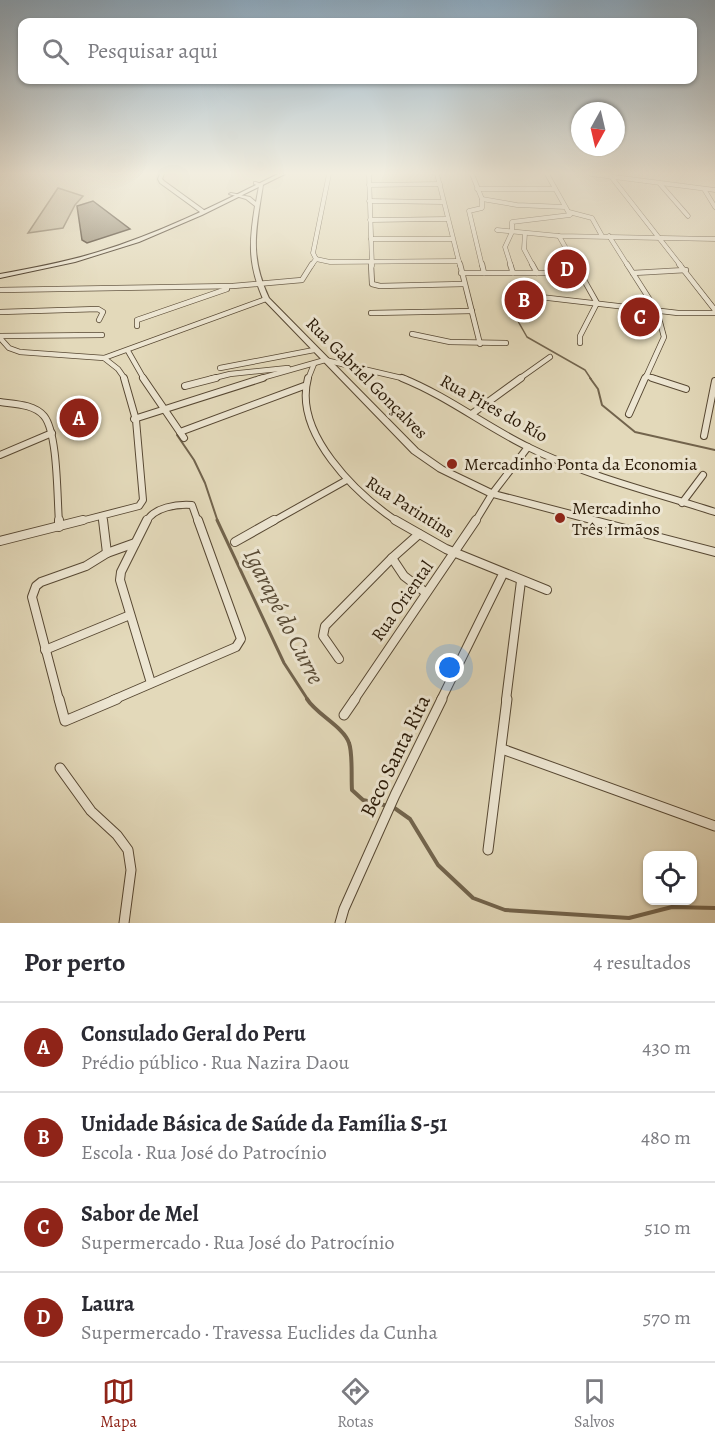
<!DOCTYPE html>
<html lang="pt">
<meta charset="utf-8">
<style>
:root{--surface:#fff;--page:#f7f7f7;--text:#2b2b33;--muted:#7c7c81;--line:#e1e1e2;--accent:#8f2418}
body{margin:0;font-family:Alegreya,serif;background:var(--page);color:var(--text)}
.controls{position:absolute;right:18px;bottom:18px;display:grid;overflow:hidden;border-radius:12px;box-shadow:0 2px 4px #0004}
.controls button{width:54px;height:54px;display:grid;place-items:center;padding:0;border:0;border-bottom:2px solid var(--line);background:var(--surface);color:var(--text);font:30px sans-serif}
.compass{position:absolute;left:571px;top:102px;width:54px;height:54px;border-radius:50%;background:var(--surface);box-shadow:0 2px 4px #0004;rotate:188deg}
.you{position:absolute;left:450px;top:668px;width:21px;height:21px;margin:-15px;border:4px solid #fff;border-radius:50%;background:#1a73e8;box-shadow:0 0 0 9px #1a73e833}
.badge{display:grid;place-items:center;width:39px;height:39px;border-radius:50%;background:var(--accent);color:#fff;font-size:20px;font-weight:700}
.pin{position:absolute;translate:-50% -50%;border:3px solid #fff;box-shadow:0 2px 6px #0006}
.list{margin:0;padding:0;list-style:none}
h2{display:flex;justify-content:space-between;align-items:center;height:78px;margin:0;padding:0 24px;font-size:26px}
h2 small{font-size:20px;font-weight:400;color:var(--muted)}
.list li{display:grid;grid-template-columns:39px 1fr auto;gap:18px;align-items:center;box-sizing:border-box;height:90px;padding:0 24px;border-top:2px solid var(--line)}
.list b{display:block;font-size:22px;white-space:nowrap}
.list p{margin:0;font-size:20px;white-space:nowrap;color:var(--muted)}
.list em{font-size:20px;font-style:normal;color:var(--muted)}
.icon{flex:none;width:33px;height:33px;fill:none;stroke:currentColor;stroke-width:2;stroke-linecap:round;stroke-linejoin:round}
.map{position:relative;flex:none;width:715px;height:923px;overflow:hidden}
.search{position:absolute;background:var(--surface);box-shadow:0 2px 4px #0004;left:18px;right:18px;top:18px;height:66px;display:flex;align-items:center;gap:15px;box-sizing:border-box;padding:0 21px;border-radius:12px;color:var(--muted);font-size:22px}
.sheet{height:438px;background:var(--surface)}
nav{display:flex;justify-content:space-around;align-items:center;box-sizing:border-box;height:84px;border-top:2px solid var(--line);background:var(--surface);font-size:16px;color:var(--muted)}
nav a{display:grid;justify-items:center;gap:3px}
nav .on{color:var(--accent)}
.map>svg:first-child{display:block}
</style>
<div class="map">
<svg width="715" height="923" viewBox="0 0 715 923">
<rect width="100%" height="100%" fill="#e3d9ba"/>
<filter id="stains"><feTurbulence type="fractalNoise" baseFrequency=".00333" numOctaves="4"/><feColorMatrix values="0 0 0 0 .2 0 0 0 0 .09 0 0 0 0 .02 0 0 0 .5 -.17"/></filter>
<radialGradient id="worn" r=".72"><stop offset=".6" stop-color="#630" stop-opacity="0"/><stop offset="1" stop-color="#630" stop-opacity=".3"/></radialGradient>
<polygon fill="#c3b89b" stroke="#766850" stroke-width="1.5" points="58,188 83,196 75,205 63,228 28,233"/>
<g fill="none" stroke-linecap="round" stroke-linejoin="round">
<polyline stroke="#72644d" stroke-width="1.5" points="506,295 506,300 527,337 585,370 591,379"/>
<g stroke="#72644d" stroke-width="2">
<polyline points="590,378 598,389 602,405 635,432 715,450"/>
<polyline points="177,435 194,460 205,483 218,522"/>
</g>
<polyline stroke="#72644d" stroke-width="3" points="217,520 284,663 308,700"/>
<g stroke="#72644d" stroke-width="4">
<path d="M307,699C316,714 344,727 349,743C353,754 351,777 352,790L363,800L388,806"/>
<polyline points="393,807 410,819 438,865 473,898 505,910 629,918 672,907 715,908"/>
</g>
</g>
<polygon fill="#897c64" stroke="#281806" stroke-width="1.5" points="93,201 130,229 87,243 82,240 77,206"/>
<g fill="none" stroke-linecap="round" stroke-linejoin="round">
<defs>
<g id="minor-far4">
<polyline points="369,174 372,266"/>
<polyline points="437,174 460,266"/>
<polyline points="472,174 482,199 482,208 469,211 482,266"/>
<polyline points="591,174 715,190"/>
<polyline points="609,174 681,266"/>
<polyline points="660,184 688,216"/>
<polyline points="369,185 440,184"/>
<polyline points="477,189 555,189"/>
<polyline points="704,189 715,207"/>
<polyline points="482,199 517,205 565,207"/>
<polyline points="369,201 443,202"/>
<polyline points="569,212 592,218 602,236"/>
<polyline points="370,220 447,219"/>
<polyline points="497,230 559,236 715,239"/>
<polyline points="525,233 524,249 533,266"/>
<polyline points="559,236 576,266"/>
<polyline points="609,236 628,266"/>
<polyline points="371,239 452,239"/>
<polyline points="316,259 330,262 459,261"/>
<polyline points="316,259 313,253 329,174"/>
<polyline points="311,266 316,259"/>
<polyline points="511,266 505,247 512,232 512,222 570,215 547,174"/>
</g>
<g id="minor-far3">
<polyline points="371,264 372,284 380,286 463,284"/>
<polyline points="460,264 480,344"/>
<polyline points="482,264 484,273"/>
<polyline points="510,264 513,273"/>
<polyline points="532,264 537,273"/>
<polyline points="575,264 597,303 580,336 580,343"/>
<polyline points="627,264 657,311 664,337 645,379"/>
<polyline points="679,264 715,310"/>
<polyline points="461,273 581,273"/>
<polyline points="633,273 686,270"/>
<polyline points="0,290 233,286 302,280 312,264"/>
<polyline points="506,293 678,313 715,313"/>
<polyline points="0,312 98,309 103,312 99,320"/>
<polyline points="371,313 472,311"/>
<polyline points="137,326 137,320 227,289"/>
<polyline points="412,334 450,342 506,343"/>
<polyline points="0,336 102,335"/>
<polyline points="0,338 9,348 20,352 104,358 118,369 125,379"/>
<polyline points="128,351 144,379"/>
<polyline points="104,358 266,299"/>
<polyline points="220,368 314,350"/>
<polyline points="646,376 656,379"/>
<polyline points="210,379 230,374 288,368"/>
<polyline points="258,379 325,360 406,379"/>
<polyline points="308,379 314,364"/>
<polyline points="519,379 550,357"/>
</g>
<g id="minor-far2">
<polyline points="143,378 184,438"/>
<path d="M308,378C293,433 356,494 398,522"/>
<path d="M402,378C447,396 485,426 528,447C586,476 653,492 715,512"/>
<polyline points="652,378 686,389"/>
<polyline points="185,386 216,378"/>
<path d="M0,402C14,404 34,404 44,416C58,433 57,498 59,522"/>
<polyline points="473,413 521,378"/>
<polyline points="629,414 645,378"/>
<polyline points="134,419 263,378"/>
<polyline points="180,432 304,386"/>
<polyline points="704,436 715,381"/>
<polyline points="0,455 52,433"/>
<polyline points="682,503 703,475"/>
<polyline points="102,516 103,522"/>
<polyline points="77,522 139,506 143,500 136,420 124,378"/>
<path d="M146,522C154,507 177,504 192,505L198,522"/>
<polyline points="272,522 345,481"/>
<polyline points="475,522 492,494 528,447"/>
</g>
<g id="minor-far1">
<polyline points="59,520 59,527"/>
<polyline points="103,520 107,553"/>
<polyline points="147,520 121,572 120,580 151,683"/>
<polyline points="395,520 446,549 547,590"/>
<polyline points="0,541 83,520"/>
<polyline points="235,542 274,520"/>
<polyline points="392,558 419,534"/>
<polyline points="45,650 130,615"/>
<polyline points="339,659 323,636 325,626 392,558 404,576 425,592"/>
<polyline points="59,700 32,597 36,586 41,582 86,566 107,553 135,543"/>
<polyline points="113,700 236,647 241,639 198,520"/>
<polyline points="354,700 476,520"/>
<polyline points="441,700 503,574"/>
<polyline points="506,700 521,581"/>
</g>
<g id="minor">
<polyline points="59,699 65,721 117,699"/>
<polyline points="344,715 355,699"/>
<polyline points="502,749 715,826"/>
<polyline points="60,768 91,811 117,835 128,850 131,870 124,923"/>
<polyline points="488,850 507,699"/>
<polyline points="340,923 344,909 395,795 442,699"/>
</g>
<g id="tertiary">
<polygon points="160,174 164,174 162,179 164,181 204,210 204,212 200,212 160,183 158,179"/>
<path d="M256,182L263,185C256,230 249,255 269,298L418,449L444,467L494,491L715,548V556L489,496L438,471L412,453L263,299C248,264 249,243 255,206L246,199L229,194L231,193L250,197L256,202L259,186L254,184V182Z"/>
</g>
<path id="secondary" d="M278,174H285L202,215L139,242L75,262L0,278V274C33,268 66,262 98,252C161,233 220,203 278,174Z"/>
</defs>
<use href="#minor-far4" stroke="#574833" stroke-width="5"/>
<use href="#minor-far3" stroke="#574833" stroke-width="6"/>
<use href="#minor-far2" stroke="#574833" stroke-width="8"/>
<use href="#minor-far1" stroke="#574833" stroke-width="10"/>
<use href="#minor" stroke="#574833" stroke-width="11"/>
<use href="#tertiary" stroke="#574833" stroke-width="2"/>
<use href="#secondary" stroke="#281806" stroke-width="2"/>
<use href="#minor-far4" stroke="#ede6d2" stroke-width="4"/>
<use href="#minor-far3" stroke="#ede6d2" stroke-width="4.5"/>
<use href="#minor-far2" stroke="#ede6d2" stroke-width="6"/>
<use href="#minor-far1" stroke="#ede6d2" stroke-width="8"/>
<use href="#minor" stroke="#ede6d2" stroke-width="9"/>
<use href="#tertiary" fill="#ede6d2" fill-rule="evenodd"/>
<use href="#secondary" fill="#ede6d2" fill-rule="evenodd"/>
</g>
<linearGradient id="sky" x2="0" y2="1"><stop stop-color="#8ca8bd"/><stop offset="0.57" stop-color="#f2eee0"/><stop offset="1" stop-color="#f2eee0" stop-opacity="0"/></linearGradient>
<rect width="715" height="304" fill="url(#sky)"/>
<g fill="#8f2418" stroke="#ede6d2" stroke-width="2">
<circle cx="452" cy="464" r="6"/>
<circle cx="560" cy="518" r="6"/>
</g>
<g text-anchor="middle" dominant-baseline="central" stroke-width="6" stroke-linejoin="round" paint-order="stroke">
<g font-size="18" fill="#281806" stroke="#ede6d2">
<text transform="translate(367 378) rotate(45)">Rua Gabriel Gonçalves</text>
<text transform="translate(494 408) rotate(29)">Rua Pires do Río</text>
<text transform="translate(410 507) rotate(32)">Rua Parintins</text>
<text transform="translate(402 601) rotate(-55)">Rua Oriental</text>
</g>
<g font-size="18" fill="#281806" stroke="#ede6d2" text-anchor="start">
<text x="464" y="464">Mercadinho Ponta da Economia</text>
<text x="572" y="508">Mercadinho<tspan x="572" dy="21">Três Irmãos</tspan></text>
</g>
<g font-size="21" fill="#281806" stroke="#ede6d2">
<text transform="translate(395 756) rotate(-64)">Beco Santa Rita</text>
</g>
<g font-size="24" font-style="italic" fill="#594b36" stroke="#ede6d2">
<text transform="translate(284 616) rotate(63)">Igarapé do Curre</text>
</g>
</g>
<rect width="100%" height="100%" filter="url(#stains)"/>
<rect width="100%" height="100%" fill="url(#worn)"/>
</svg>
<div class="controls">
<button><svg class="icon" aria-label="locate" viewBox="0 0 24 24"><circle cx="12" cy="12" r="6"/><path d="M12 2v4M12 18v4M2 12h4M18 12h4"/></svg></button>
</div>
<svg class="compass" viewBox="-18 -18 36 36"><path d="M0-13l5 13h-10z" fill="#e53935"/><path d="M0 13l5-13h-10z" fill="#7c7c81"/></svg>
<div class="you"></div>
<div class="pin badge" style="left:79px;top:418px">A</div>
<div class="pin badge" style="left:524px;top:300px">B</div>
<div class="pin badge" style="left:640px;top:317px">C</div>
<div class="pin badge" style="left:567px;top:269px">D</div>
<div class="search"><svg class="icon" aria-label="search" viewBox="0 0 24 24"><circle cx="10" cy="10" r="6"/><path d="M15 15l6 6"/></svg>Pesquisar aqui</div>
</div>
<section class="sheet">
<h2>Por perto<small>4 resultados</small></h2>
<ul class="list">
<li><span class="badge">A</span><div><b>Consulado Geral do Peru</b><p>Prédio público · Rua Nazira Daou</p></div><em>430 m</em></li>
<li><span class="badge">B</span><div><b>Unidade Básica de Saúde da Família S-51</b><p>Escola · Rua José do Patrocínio</p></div><em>480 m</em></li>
<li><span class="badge">C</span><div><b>Sabor de Mel</b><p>Supermercado · Rua José do Patrocínio</p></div><em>510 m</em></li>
<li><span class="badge">D</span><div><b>Laura</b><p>Supermercado · Travessa Euclides da Cunha</p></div><em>570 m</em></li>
</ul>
</section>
<nav>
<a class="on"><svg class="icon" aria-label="map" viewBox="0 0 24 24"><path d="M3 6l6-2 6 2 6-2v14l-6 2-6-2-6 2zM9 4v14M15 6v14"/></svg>Mapa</a>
<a><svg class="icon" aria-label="directions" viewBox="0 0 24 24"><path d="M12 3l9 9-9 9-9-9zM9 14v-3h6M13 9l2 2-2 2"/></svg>Rotas</a>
<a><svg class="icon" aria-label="saved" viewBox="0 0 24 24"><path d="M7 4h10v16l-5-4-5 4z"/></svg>Salvos</a>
</nav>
